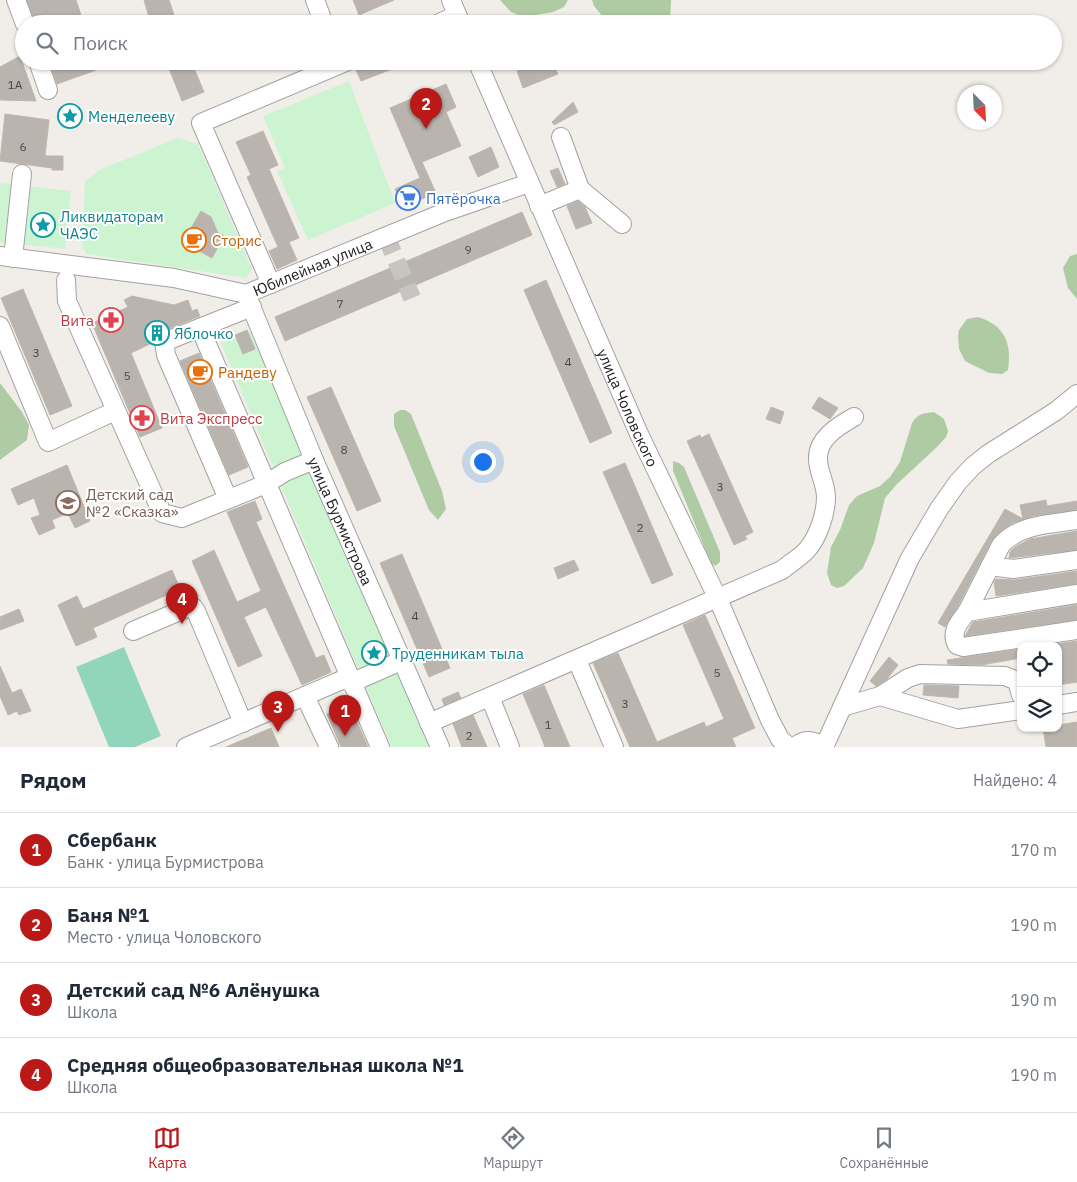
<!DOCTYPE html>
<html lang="ru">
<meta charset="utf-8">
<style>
:root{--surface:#fff;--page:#f6f6f7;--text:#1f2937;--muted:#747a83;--line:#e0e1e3;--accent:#bb1818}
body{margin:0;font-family:"IBM Plex Sans",sans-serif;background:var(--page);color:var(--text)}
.controls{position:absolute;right:15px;bottom:15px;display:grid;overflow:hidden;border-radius:10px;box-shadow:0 1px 4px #0004}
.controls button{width:45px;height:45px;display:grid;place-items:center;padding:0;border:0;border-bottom:1px solid var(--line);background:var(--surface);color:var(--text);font:25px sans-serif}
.compass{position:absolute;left:957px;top:85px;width:45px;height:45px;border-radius:50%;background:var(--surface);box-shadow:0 1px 4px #0004;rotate:156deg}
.you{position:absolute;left:482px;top:461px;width:18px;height:18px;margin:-12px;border:4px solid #fff;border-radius:50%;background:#1a73e8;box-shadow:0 0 0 8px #1a73e833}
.badge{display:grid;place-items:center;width:32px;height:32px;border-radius:50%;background:var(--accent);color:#fff;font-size:16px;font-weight:700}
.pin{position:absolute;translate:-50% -41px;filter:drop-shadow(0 1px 2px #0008)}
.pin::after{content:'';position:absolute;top:26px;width:18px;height:15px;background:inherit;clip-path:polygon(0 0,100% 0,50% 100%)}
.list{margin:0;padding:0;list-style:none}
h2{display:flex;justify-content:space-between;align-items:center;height:65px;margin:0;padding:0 20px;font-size:21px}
h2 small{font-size:16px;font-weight:400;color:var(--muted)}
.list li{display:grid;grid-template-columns:32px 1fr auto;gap:15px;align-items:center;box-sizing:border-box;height:75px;padding:0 20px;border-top:1px solid var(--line)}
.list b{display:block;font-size:19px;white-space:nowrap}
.list p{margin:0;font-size:16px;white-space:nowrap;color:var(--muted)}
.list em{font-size:16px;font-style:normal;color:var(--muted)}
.icon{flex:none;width:28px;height:28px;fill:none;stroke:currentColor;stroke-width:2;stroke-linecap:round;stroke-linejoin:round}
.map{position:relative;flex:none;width:1077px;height:747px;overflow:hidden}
.search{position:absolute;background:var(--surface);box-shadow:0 1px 4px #0004;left:15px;right:15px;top:15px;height:55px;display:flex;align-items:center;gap:12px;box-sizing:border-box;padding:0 18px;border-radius:28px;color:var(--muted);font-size:19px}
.sheet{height:365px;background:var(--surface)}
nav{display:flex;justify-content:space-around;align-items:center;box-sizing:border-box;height:70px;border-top:1px solid var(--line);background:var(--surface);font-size:14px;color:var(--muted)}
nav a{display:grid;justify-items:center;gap:2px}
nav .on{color:var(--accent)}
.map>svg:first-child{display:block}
</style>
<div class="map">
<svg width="1077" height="747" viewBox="0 0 1077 747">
<rect width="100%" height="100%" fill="#f1eee9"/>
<g fill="#afcba3">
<polygon points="500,0 568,0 564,7 553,12 524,17 511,12"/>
<polygon points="592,0 671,0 670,24 609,24 594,6"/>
<polygon points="1077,254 1077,299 1068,288 1063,268 1070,256"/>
<path d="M978,317C1005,325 1012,344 1008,370L1002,374L989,373L965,361L959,349L958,336L959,330L967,319Z"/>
<polygon points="0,383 22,412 29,425 27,440 0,460"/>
<polygon points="400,410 405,410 411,414 442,491 446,509 438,520 429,510 394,426 394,414"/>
<path d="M934,412L944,419L948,431L946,437L937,447L897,484L885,498L874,543L863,568L844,586L837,588L831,585L827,573L831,547L840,530L849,505L857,496L880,486L890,477L900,462L912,423C917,414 924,413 934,412Z"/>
<polygon points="673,461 679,463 684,467 720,552 720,562 715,566 711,563 673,471"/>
</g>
<g fill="#cdf4d0">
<polygon points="349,81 395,203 308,240 277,171 285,168 263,116"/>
<polygon points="178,138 198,144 252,269 246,278 86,254 82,245 85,182 99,170"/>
<polygon points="0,183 71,191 65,249 0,242"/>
<polygon points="253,330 433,747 392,747 367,690 221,343"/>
</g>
<polygon fill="#91d6bc" points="124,647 161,736 135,747 109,747 76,667"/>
<g fill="#bab4af" stroke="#c1b6ad">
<polygon points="27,0 76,0 84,24 35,24"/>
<polygon points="144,0 169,0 177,24 151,24"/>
<polygon points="353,0 394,0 359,15"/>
<polygon points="20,56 36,101 0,100 0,67"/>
<polygon points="49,61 97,61 99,69 57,84"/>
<polygon points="166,61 191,61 204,92 182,101"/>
<polygon points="377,61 410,61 410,62 361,81 356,70"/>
<polygon points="527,61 551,61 558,74 523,88 517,71 526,68 525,67 528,66"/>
<polygon points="446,84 456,107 446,112 461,146 422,162 436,193 403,207 395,189 420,178 390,108"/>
<polygon points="573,102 578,112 554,125 552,122"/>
<polygon points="5,114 49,120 45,156 63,156 63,170 52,170 52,168 0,161"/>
<polygon points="263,131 278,165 269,169 299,238 289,242 297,260 277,269 269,251 278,247 247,177 251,175 236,142"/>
<polygon points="491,147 499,167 478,177 469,157"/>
<polygon points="558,168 565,184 557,187 550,171"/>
<polygon points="578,201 585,207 592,223 576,229 567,206"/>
<polygon points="201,211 211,217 218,233 224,236 212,258 183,242"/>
<polygon points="522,212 532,235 285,341 275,317"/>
<polygon points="546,280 612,433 590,443 524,290"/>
<polygon points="23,289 72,406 50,415 1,298"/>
<polygon points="132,296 174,305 188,300 192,311 197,309 200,316 160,332 156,335 154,342 131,353 162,428 140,437 92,323 128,307 124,300"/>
<polygon points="247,330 255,349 243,354 235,335"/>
<polygon points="199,353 248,467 229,475 180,361"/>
<polygon points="331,387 381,501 357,511 307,397"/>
<polygon points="819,397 838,408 830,419 812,408"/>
<polygon points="771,407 784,412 780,424 766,419"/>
<polygon points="709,434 753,532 745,536 747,539 734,545 687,441 700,435 701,438"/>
<polygon points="625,463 673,575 652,584 603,472"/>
<polygon points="67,465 90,521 75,528 68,513 52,520 55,528 39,535 31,518 40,515 34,498 18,505 11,489"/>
<polygon points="1046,500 1047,506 1077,501 1077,510 1033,516 1013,523 1002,530 992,540 958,606 945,627 938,623 1005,509 1023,519 1020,505"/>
<polygon points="255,501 262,519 256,522 316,658 324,655 331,672 302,685 266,607 244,617 262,656 238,667 192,561 214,550 237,602 261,591 227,512"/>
<polygon points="1077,531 1077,550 1009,558 1010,552 1015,547 1030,539"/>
<polygon points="402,554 450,668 429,677 380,563"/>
<polygon points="574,560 579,570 558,579 554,568"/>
<polygon points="172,570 180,589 93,628 97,637 76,646 58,605 77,596 83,609"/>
<polygon points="1077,571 1077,584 996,596 994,582 996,579 1014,580"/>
<polygon points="1077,605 1077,620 965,636 973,622"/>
<polygon points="19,609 24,621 0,630 0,617"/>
<polygon points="705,615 755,728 732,738 736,747 630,747 593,663 618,653 657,742 704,722 706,727 724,719 683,625"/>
<polygon points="1077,641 1077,682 1058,685 1058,646 1043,646"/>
<polygon points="1021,649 1021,658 981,665 948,664 947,660"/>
<polygon points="889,657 898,665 887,679 876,686 870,681"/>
<polygon points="0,666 12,693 21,689 31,711 19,715 17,711 8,715 0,696"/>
<polygon points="544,685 570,747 545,747 542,739 523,694"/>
<polygon points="924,685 959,686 958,698 923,695"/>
<polygon points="458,692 461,698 444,705 442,699"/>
<polygon points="349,704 368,747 341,747 327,714"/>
<polygon points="473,715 487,747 462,747 453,724"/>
<polygon points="1077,722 1077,747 1046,747 1043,728 1058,728 1058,725"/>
<polygon points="271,728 279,747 226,747"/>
</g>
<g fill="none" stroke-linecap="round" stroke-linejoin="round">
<polyline stroke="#c7c5c1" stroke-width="18" stroke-dasharray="18 9" stroke-linecap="butt" points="386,236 412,298"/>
<defs>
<g id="minor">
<polyline points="16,0 25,24"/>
<polyline points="315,0 324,24"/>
<polyline points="451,0 461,24"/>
<polyline points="437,24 457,15"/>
<polyline points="38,61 48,90"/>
<path id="s1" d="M477,61L639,434L718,599L770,720L780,739L789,747"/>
<polyline points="580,189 622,224"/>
<polyline points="539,206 580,189 561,137"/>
<path id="s2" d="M0,256L174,278L246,294L445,212L529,183"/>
<polyline points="13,258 22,174"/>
<polyline points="66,280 67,301 162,513 182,518 266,484 285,472 314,460"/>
<polyline points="271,284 201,123 348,61"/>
<path id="s3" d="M246,294L314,460L440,747"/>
<polyline points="0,326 48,442 115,411"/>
<polyline points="200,328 380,747"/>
<polyline points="228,499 166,355 164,342 252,307"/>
<polyline points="990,566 1013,569 1077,560"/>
<path d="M1077,594L967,612C959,622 950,632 957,645L963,647L1077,630"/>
<path d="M967,612L1001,545C1020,524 1051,524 1077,520"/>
<polyline points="133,631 189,607 193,607 196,611 243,723"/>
<polyline points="577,660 614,747"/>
<polyline points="351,683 403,660"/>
<polyline points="305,696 329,747"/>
<polyline points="880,696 908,678 920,674 1005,676 1017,681 1021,695"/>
<polyline points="490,697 510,747"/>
<polyline points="1058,705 1077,702"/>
<polyline points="842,707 880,696 958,719 1021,710"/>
<path d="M429,723L782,570C789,564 799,558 806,551C818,538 826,514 826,497C826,484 818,472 818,459C817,439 838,426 854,417"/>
<polyline points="186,747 349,677"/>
<path d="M795,747C804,738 814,740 824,747"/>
<polyline points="824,747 910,558 939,509 958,482 973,466 988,454 1056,411 1077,394"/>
</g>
</defs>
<use href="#minor" stroke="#a2a2a2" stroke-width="20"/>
<use href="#minor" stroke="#fff" stroke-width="18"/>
</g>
<defs>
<symbol id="sight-ring" viewBox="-11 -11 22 22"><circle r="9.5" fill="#fff" stroke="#0f9aa8" stroke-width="1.5"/><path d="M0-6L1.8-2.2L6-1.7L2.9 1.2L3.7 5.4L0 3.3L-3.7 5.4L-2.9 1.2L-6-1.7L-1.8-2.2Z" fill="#0f9aa8"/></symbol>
<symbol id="supermarket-ring" viewBox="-11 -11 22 22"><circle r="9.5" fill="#fff" stroke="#3f7fe0" stroke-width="1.5"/><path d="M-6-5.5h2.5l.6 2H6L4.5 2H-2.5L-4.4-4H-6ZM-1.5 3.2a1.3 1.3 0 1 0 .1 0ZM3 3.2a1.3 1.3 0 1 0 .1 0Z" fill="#3f7fe0"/></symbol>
<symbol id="cafe-ring" viewBox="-11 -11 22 22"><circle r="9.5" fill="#fff" stroke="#e8710a" stroke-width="1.5"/><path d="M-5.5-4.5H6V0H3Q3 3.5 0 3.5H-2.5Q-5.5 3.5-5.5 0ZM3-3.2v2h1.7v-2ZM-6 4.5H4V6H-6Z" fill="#e8710a"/></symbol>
<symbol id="pharmacy-ring" viewBox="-11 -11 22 22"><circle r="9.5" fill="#fff" stroke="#e0444e" stroke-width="1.5"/><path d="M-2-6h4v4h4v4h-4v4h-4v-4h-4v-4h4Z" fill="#e0444e"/></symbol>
<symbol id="building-ring" viewBox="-11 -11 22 22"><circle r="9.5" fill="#fff" stroke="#0f9aa8" stroke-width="1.5"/><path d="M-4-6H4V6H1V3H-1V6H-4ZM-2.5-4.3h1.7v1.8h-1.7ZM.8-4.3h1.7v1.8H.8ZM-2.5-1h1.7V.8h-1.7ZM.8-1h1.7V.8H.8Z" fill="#0f9aa8"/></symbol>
<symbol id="school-ring" viewBox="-11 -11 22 22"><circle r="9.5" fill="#fff" stroke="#8d6e63" stroke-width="1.5"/><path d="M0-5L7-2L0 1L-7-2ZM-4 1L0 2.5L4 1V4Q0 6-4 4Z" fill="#8d6e63"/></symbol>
</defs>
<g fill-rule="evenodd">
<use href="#sight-ring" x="56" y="102" width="28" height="28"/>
<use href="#supermarket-ring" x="394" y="184" width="28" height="28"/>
<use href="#sight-ring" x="29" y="211" width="28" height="28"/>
<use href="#cafe-ring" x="180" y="226" width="28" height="28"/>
<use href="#pharmacy-ring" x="97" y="306" width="28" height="28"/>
<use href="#building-ring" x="143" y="319" width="28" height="28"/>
<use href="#cafe-ring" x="186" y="358" width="28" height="28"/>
<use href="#pharmacy-ring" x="128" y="404" width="28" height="28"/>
<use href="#school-ring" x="54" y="489" width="28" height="28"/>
<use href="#sight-ring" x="360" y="639" width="28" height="28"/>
</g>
<g text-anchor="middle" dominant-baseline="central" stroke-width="4" stroke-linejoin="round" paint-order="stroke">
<g font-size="12" fill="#474644">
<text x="15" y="84">1А</text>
<text x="23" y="146">6</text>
<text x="468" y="249">9</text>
<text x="340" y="303">7</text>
<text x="36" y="352">3</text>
<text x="568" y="361">4</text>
<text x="127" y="375">5</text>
<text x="344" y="449">8</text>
<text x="720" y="486">3</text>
<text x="640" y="527">2</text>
<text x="415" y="615">4</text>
<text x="717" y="672">5</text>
<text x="625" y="703">3</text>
<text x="548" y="724">1</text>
<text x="469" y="735">2</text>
</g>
<g font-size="15" fill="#0d838f" stroke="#fff" text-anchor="start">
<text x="88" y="116">Менделееву</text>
<text x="60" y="216">Ликвидаторам<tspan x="60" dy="17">ЧАЭС</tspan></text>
<text x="174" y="333">Яблочко</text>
<text x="392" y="653">Труденникам тыла</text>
</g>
<g font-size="15" fill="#366cbe" stroke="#fff" text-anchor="start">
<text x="426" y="198">Пятёрочка</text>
</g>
<g font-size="15" fill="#c56008" stroke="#fff" text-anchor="start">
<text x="212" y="240">Сторис</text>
<text x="218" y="372">Рандеву</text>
</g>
<g font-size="15" fill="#212121" stroke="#fff">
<text stroke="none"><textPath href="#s2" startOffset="321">Юбилейная улица</textPath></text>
<text stroke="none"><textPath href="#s1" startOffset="378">улица Чоловского</textPath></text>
<text stroke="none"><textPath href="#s3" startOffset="246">улица Бурмистрова</textPath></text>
</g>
<g font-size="15" fill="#be3a42" stroke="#fff" text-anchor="end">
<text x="94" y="320">Вита</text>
<text x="160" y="418" text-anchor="start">Вита Экспресс</text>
</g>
<g font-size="15" fill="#785e54" stroke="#fff" text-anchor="start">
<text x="86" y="494">Детский сад<tspan x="86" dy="17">№2 «Сказка»</tspan></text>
</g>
</g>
</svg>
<div class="controls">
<button><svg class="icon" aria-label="locate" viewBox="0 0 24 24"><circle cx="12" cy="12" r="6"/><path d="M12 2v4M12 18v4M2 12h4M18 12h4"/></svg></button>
<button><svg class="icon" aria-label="layers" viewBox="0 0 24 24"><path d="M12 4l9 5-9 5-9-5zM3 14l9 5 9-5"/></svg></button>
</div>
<svg class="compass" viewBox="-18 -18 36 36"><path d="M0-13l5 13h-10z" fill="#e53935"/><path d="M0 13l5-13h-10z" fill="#747a83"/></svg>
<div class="you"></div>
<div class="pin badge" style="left:345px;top:736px">1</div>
<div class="pin badge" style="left:426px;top:129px">2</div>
<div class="pin badge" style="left:278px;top:732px">3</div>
<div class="pin badge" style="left:182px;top:624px">4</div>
<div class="search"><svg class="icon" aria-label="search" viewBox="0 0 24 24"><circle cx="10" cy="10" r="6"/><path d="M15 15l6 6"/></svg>Поиск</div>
</div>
<section class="sheet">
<h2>Рядом<small>Найдено: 4</small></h2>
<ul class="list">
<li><span class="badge">1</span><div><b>Сбербанк</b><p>Банк · улица Бурмистрова</p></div><em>170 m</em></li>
<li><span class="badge">2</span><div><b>Баня №1</b><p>Место · улица Чоловского</p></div><em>190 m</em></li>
<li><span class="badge">3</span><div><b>Детский сад №6 Алёнушка</b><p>Школа</p></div><em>190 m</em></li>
<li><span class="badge">4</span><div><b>Средняя общеобразовательная школа №1</b><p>Школа</p></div><em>190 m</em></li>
</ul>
</section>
<nav>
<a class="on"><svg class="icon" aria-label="map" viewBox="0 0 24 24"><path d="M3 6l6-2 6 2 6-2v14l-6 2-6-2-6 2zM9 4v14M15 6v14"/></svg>Карта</a>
<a><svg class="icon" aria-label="directions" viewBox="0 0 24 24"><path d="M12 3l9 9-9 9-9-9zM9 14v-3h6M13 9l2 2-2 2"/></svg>Маршрут</a>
<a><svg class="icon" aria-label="saved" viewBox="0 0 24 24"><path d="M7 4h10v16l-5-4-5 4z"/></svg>Сохранённые</a>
</nav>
